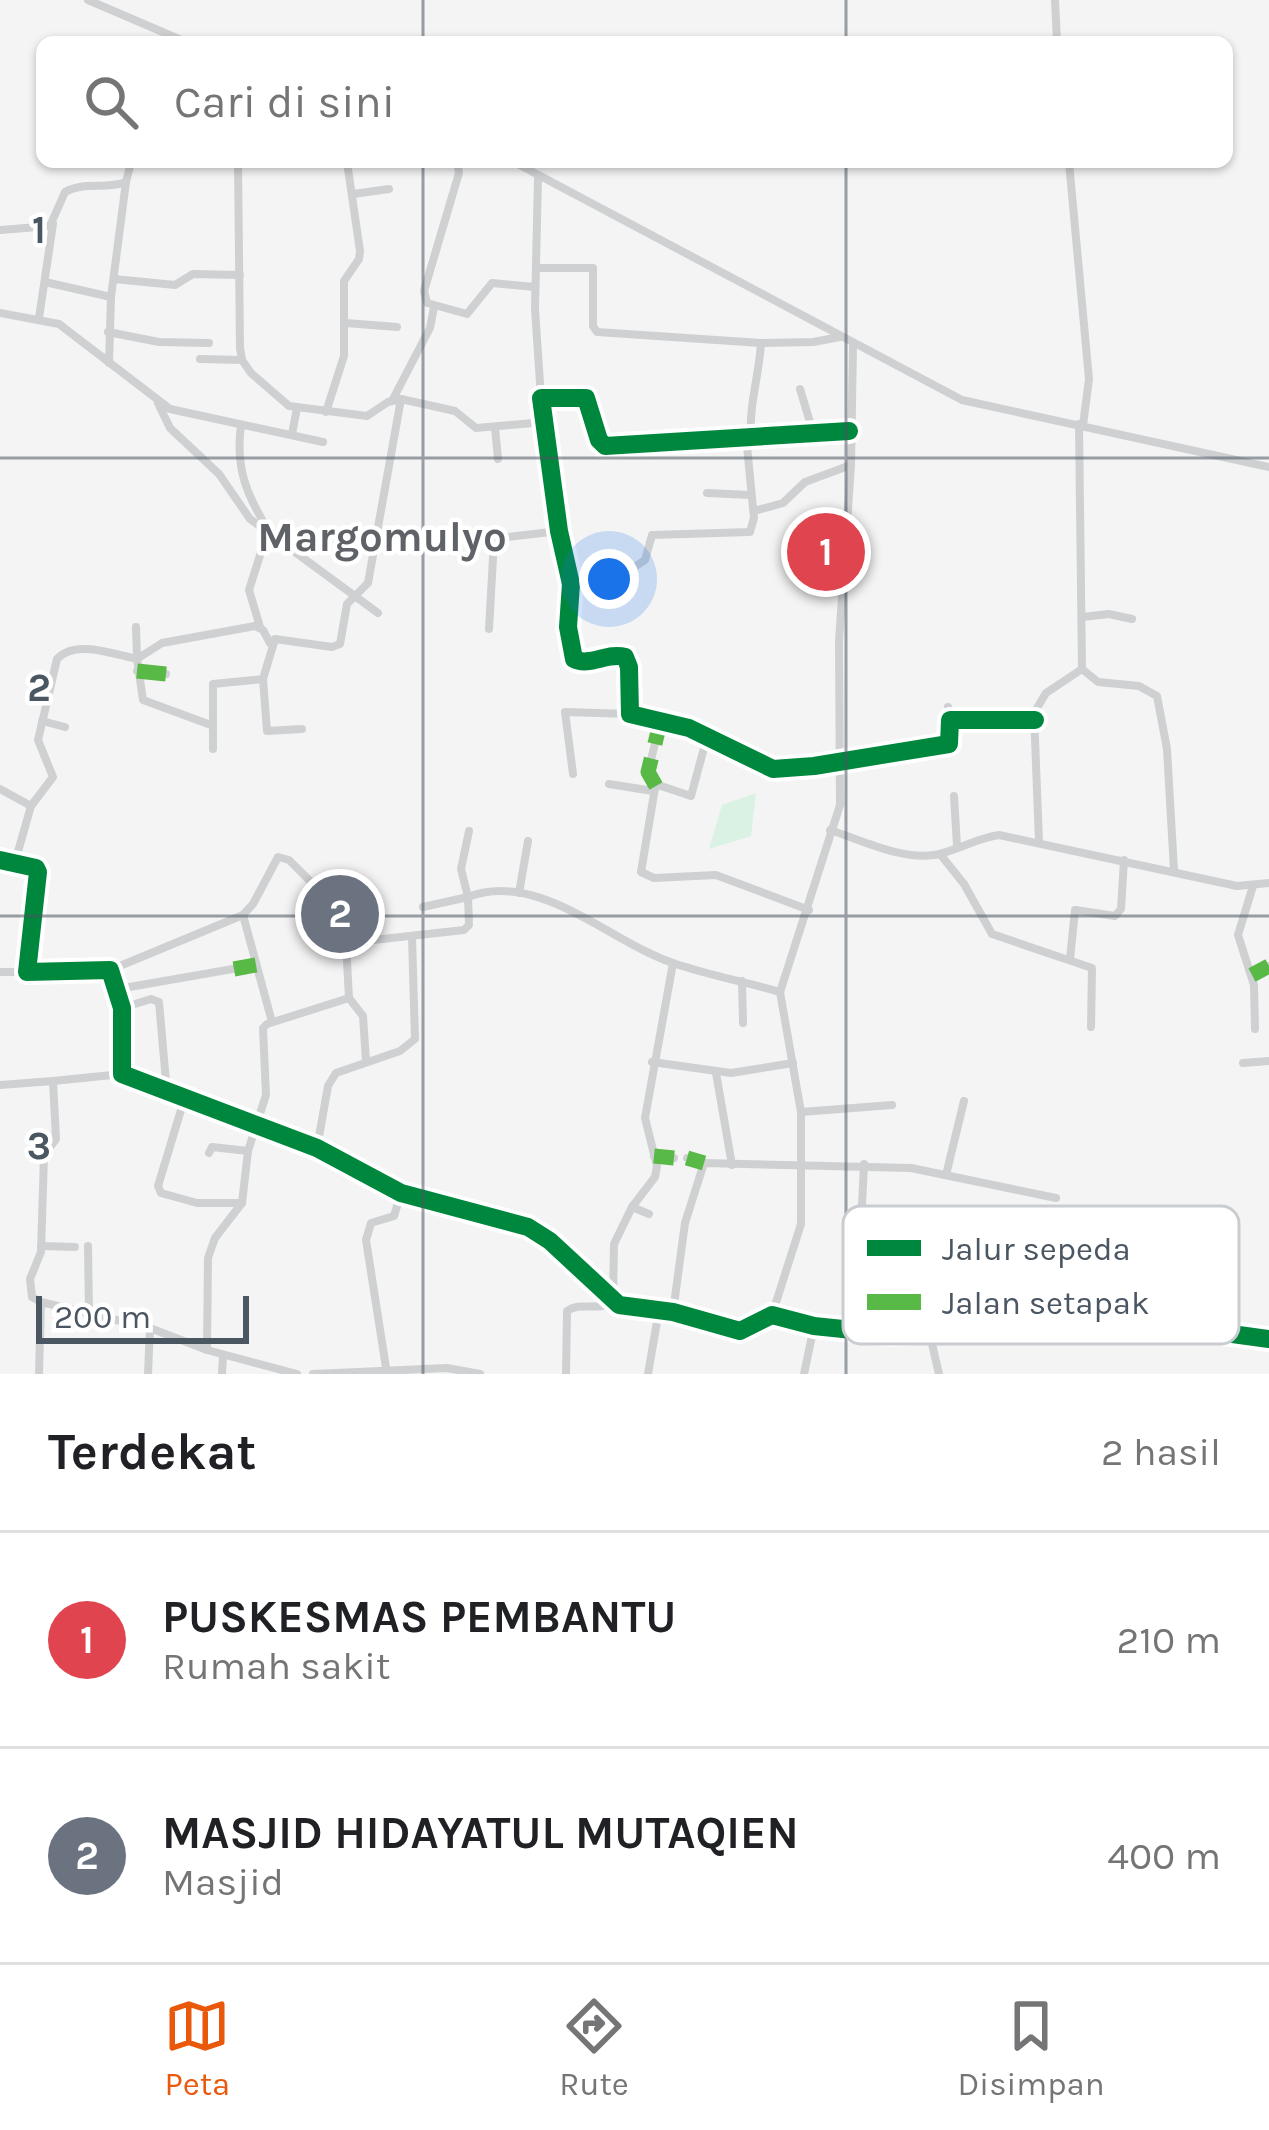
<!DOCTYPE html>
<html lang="id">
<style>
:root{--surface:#fff;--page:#f2f2f2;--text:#202124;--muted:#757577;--line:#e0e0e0;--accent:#ea580c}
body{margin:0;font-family:Karla,sans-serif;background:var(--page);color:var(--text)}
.scale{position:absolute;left:36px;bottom:30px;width:213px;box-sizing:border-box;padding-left:12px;border:6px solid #4a5661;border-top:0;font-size:33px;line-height:42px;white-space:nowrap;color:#4a5661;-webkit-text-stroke:9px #fff;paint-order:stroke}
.you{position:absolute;left:609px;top:579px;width:42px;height:42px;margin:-30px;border:9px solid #fff;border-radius:50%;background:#1a73e8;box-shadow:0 0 0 18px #1a73e833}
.badge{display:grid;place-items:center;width:78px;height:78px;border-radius:50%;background:var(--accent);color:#fff;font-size:39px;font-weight:700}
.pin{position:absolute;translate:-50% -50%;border:6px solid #fff;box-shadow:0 3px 12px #0006}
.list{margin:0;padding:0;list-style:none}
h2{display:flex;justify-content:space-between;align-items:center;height:156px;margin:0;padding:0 48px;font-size:51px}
h2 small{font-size:39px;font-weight:400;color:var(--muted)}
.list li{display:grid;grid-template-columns:78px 1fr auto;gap:36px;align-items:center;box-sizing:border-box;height:216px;padding:0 48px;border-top:3px solid var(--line)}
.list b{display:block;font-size:45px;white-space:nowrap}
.list p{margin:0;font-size:39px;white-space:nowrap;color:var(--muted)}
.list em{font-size:39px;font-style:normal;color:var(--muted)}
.icon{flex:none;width:66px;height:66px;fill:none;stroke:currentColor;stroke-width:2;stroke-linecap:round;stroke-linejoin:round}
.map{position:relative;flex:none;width:1269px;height:1374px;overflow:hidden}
.search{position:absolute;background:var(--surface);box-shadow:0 3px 9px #0004;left:36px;right:36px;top:36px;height:132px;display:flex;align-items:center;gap:30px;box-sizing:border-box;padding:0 42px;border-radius:18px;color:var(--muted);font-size:45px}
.sheet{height:588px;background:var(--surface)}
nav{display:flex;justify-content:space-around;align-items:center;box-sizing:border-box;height:168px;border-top:3px solid var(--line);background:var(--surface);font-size:33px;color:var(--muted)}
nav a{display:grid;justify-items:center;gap:6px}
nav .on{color:var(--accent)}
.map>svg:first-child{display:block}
</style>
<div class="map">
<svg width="1269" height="1374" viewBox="0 0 1269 1374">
<rect width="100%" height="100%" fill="#f4f4f4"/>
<polygon fill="#d9f2e3" points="756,793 751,836 709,849 722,805"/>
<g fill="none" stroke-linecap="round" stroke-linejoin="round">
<g stroke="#ced0d2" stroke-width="8">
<polyline points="88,0 186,42"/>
<polyline points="1055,0 1057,42"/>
<polyline points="238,162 240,348 242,360 251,373 289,406 367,416 388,402 401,399 455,411 476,428 544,422"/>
<polyline points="457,162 459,173 424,291 427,303 467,314 492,283 535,287"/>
<polyline points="514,162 962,400 1269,467"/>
<polyline points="1069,162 1089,379 1083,425"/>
<polyline points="538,177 535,309 541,398"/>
<polyline points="353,194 389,189"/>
<path d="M0,230L50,226L65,192C84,181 106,190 126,182L131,162"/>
<path d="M536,268H593V326L597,332L761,343C759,376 749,405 751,435"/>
<polyline points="114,279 175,285 193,274 240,275"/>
<polyline points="45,282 111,297"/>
<polyline points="0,313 59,324 170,409 323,442"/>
<polyline points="39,318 53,224"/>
<polyline points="346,323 397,327"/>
<polyline points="108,332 159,342 209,343"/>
<polyline points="761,343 813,342 840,337"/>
<polyline points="200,359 242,360"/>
<polyline points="109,363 111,297 126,182"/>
<polyline points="800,389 813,432"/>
<polyline points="393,399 430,328 434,307"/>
<polyline points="158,403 170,428 219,474 250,519 378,613"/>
<polyline points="326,412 344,356 344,281 359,259 360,251 347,162"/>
<polyline points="1079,424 1082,669 1098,682 1139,686 1157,696 1167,749 1174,870"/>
<path d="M241,425C235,469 247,495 268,530L249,590L260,627"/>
<polyline points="495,428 498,459"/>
<path d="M849,431L605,446L599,440L586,398H541L559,531L571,584L568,627L574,659C589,667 608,652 625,657L629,667L630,714L689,728L773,769L814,766L949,744L950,720H1035"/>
<polyline points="292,434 297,408"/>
<polyline points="707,493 750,495"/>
<polyline points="754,511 783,503 805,482 851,465"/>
<polyline points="474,541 559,531"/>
<polyline points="571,584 630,570 645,560 652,535 750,532 754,518 746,436"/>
<polyline points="1082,617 1109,614 1132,619"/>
<polyline points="136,627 137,657"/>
<polyline points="489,629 494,540"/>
<polyline points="137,659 162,643 255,626 263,630 270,643"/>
<polyline points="137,671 166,674"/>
<polyline points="263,679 267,731 302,729"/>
<polyline points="948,707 950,720"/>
<polyline points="42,721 65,727"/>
<polyline points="707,737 691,796 658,785 655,788 641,872 654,878 716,875 809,910"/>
<polyline points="213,749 213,684 263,679 275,639 332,647 340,644 347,604 368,583 401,399"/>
<polyline points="573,774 565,712 630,714"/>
<polyline points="609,784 653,791"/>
<polyline points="656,786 648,772 661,719"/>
<polyline points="0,789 31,806"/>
<polyline points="954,796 957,846"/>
<path d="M830,830C861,840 901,860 934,855C957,851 976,838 999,835L1237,886L1269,883"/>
<polyline points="1039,842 1034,713 1046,693 1082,669"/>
<polyline points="940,854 964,884 992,934 1092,968 1091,1027"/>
<polyline points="0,860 36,868 38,872 27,972 110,970 122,1008 122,1074 317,1148 401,1193 528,1227 550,1241 619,1305 673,1312 740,1331 772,1315 814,1326 891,1334 929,1331 976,1313 1028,1306 1269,1339"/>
<path d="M15,862L31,806L53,777L38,740L57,659C75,639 113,654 137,659L143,700L211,725"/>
<polyline points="1253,886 1238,935 1254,985 1255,1029"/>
<polyline points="519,893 528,841"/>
<polyline points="346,896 356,941"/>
<polyline points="423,907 468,897 461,869 469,831"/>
<polyline points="243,915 272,1022"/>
<polyline points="1070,959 1075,910 1115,916 1121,909 1124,860"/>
<polyline points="110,970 243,915 253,904 278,857 289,860 328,899 346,896 360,886"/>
<polyline points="0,972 27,972"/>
<polyline points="1252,975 1269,966"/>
<polyline points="742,981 743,1023"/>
<polyline points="118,989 256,965"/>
<polyline points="349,998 363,1016 366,1061"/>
<polyline points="122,1008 151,999 159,1002 167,1093"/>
<polyline points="652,1062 731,1073 793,1063"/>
<polyline points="1243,1063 1269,1061"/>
<polyline points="716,1073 732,1165"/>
<polyline points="53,1081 122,1074"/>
<polyline points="0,1085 53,1081 56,1139 44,1155 41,1252 30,1279 32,1297 41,1302 39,1374"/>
<polyline points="184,1100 158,1186 161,1193 197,1203 242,1203"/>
<polyline points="801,1112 892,1105"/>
<polyline points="317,1148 328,1086 336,1073 400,1051 415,1039 412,937"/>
<polyline points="209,1153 212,1147 248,1151"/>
<polyline points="654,1156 674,1158"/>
<polyline points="687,1158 704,1163"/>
<polyline points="946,1175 964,1101"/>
<polyline points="632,1207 649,1214"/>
<polyline points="41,1246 75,1247"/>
<polyline points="88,1246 89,1313"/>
<polyline points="41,1302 150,1328 207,1350 297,1374"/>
<polyline points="673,1312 685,1223 704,1163 911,1168 1056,1198"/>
<polyline points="772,1315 801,1224 801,1112 780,992 840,805 839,641 851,465 853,345"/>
<polyline points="856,1330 864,1164"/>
<polyline points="929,1331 939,1374"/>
<path d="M207,1350L208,1258L215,1238L242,1203L248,1151L266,1095L263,1028L267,1024L349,998L346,943L464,930L469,925L468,897C539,870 610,942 673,963C708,975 745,982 780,992"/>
<polyline points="148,1374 150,1328"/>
<polyline points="222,1374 223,1355"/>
<polyline points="313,1374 447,1368 480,1374"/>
<polyline points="387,1374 366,1240 371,1223 394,1216 401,1193"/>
<path d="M566,1374L567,1311C581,1301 598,1312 613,1302L614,1244L632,1207L655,1177L657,1166L645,1118L673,963"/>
<polyline points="648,1374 659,1310"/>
<polyline points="804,1374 814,1326"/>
</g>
<g stroke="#58b947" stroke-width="15" stroke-dasharray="30 15" stroke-linecap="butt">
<polyline points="137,671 166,674"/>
<polyline points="656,786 648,772 661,719"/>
<polyline points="234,969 256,965"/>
<polyline points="1252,975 1269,966"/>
<polyline points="654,1156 674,1158"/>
<polyline points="687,1158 704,1163"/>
</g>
<defs>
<g id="cycleway">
<path d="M849,431L605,446L599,440L586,398H541L559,531L571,584L568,627L574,659C589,667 608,652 625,657L629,667L630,714L689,728L773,769L814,766L949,744L950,720H1035"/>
<polyline points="0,860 36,868 38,872 27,972 110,970 122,1008 122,1074 317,1148 401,1193 528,1227 550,1241 619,1305 673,1312 740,1331 772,1315 814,1326 891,1334 929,1331 976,1313 1028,1306 1269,1339"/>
</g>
</defs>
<use href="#cycleway" stroke="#fff" stroke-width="26"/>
<use href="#cycleway" stroke="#00873e" stroke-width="18"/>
</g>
<path fill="none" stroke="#4a5661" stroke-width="3" stroke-opacity="0.55" d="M423,0V42M846,0V42M423,162V1374M846,162V1374M0,458H1269M0,916H1269"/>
<g text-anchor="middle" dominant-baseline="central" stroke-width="9" stroke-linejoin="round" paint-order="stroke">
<g font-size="42" font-weight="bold" fill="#5f6368" stroke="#fff">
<text x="382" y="537">Margomulyo</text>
</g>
</g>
<rect x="843" y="1206" width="396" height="138" rx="18" fill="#fff" stroke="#c9ccd0" stroke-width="3"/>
<rect x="867" y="1240" width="54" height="16" fill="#00873e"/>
<rect x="867" y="1294" width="54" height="16" fill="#58b947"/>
<g font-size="33" fill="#4a5661">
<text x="942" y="1260">Jalur sepeda</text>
<text x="942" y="1314">Jalan setapak</text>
</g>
<g font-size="39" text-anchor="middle" font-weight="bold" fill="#4a5661" stroke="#fff" stroke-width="9" stroke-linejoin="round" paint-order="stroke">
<text x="39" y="243">1</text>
<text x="39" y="701">2</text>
<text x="39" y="1159">3</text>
</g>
</svg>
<div class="scale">200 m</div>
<div class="you"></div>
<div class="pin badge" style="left:826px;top:552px;background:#e0444e">1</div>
<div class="pin badge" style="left:340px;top:914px;background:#6b7280">2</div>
<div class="search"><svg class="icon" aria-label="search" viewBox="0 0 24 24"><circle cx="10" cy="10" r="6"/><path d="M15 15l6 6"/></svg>Cari di sini</div>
</div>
<section class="sheet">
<h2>Terdekat<small>2 hasil</small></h2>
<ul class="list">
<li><span class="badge" style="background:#e0444e">1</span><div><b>PUSKESMAS PEMBANTU</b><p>Rumah sakit</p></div><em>210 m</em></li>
<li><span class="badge" style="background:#6b7280">2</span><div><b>MASJID HIDAYATUL MUTAQIEN</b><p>Masjid</p></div><em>400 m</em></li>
</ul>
</section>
<nav>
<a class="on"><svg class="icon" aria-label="map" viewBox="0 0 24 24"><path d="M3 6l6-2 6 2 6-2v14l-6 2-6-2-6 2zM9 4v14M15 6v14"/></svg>Peta</a>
<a><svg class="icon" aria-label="directions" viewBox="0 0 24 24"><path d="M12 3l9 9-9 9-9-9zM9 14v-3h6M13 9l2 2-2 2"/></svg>Rute</a>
<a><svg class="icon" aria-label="saved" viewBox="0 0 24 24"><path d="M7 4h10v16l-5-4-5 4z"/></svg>Disimpan</a>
</nav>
